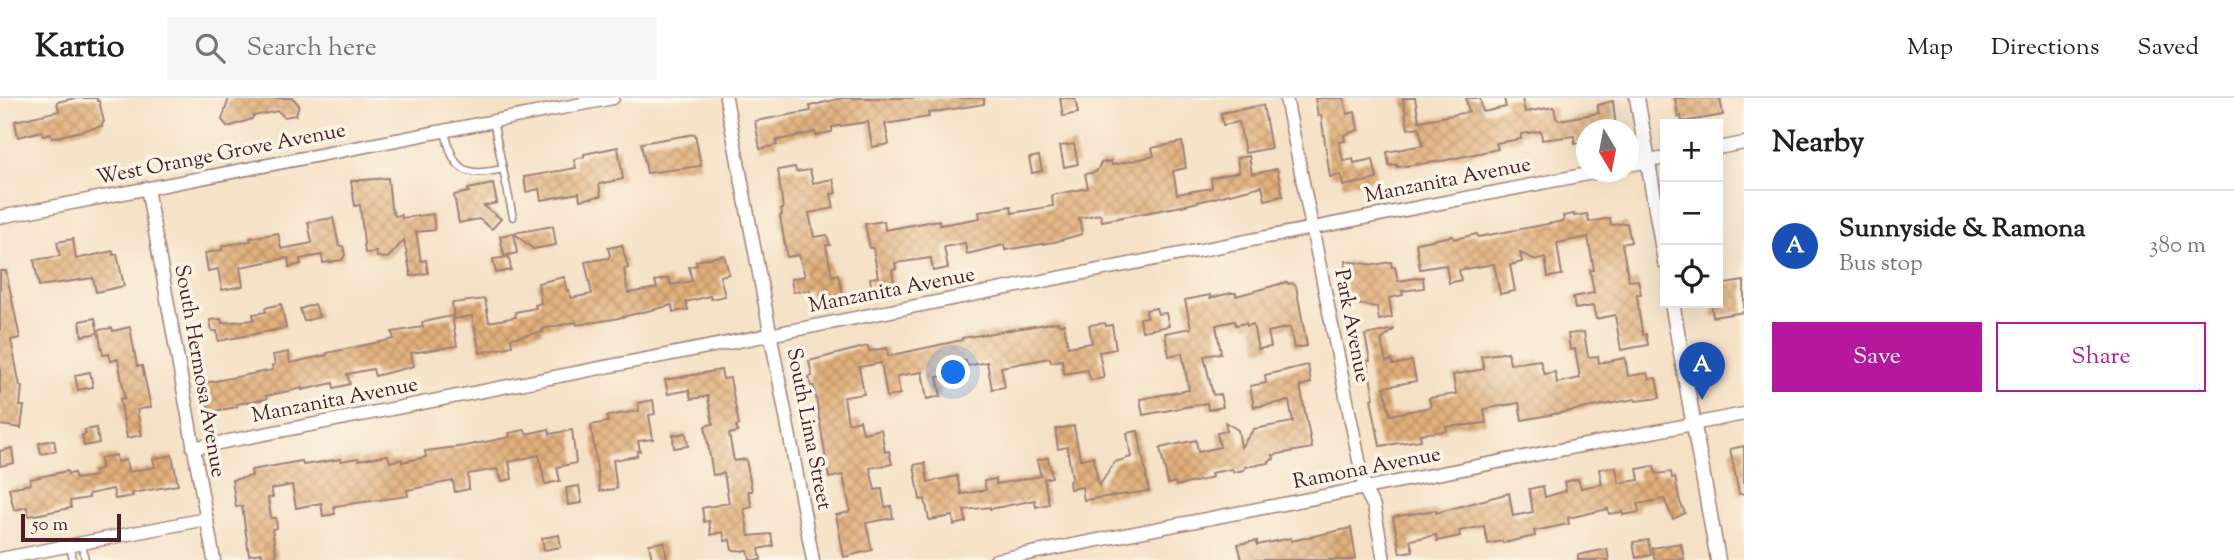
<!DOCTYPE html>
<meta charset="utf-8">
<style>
:root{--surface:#fff;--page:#f6f6f6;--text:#202124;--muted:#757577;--line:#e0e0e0;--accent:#b5179e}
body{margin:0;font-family:"Sorts Mill Goudy",serif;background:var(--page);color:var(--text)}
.controls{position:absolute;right:21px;top:21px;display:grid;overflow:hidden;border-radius:0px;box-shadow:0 7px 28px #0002}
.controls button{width:63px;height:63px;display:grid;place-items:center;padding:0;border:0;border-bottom:2px solid var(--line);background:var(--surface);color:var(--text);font:35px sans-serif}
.compass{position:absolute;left:1576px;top:21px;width:63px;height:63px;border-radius:50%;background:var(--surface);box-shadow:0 7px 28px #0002;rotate:170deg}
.scale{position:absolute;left:21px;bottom:18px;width:100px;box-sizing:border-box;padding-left:7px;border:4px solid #4a1f2b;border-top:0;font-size:19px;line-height:24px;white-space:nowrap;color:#4a1f2b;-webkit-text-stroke:5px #fcf5e5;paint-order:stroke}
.you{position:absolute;left:954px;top:275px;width:24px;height:24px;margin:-18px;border:5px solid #fff;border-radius:50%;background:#1a73e8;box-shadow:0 0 0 10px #1a73e833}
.badge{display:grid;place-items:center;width:46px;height:46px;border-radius:50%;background:var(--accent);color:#fff;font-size:23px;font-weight:700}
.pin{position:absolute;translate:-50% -58px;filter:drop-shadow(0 2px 4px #0008)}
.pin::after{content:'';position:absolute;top:37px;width:24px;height:21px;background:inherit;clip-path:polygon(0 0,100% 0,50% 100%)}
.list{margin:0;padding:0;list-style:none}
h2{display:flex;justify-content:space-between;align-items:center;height:91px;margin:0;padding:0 28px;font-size:30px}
h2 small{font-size:23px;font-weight:400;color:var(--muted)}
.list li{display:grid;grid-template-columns:46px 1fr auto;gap:21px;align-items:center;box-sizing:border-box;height:112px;padding:0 28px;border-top:2px solid var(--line)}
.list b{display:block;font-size:26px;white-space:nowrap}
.list p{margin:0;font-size:23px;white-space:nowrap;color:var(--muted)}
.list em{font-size:23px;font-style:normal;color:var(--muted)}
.actions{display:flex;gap:14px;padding:21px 28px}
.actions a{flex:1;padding:16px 0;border:2px solid var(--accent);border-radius:0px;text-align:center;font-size:24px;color:var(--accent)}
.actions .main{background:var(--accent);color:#fff}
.icon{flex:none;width:38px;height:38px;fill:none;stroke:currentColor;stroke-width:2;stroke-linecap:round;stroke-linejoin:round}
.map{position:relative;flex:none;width:1744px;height:462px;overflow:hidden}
header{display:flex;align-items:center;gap:42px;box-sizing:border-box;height:98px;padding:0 35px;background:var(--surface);border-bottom:2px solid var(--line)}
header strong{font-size:33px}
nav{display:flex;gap:38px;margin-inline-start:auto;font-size:24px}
.search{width:490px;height:63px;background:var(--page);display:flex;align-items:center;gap:18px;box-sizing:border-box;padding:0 24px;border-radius:0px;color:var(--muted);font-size:26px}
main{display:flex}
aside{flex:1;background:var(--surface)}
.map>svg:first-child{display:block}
</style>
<header>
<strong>Kartio</strong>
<div class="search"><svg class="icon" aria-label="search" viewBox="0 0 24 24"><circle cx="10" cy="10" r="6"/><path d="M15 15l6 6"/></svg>Search here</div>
<nav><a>Map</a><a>Directions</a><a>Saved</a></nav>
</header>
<main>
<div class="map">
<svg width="1744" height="462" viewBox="0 0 1744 462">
<defs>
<pattern id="building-cross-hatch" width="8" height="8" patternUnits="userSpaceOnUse" patternTransform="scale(1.75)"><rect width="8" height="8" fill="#e2b07b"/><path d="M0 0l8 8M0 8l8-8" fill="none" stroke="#b98f65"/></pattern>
</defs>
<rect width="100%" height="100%" fill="#fcf5e5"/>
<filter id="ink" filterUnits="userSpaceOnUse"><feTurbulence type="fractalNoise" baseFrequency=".0143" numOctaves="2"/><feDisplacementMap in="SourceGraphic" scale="14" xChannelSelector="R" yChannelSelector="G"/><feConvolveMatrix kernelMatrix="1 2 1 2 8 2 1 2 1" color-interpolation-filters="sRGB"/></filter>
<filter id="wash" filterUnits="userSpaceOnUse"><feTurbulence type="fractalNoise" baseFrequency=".00686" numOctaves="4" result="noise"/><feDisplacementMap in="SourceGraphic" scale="28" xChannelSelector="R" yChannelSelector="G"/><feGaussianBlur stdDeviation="1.57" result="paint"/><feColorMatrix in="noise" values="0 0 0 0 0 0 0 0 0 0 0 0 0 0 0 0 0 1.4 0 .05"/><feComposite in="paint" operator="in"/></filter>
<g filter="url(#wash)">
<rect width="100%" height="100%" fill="#f5e1c6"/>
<g id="blocks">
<g fill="url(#building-cross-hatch)">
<polygon points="75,0 97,0 97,3 99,3 104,24 102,25 102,28 52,40 51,36 43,38 42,33 18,39 15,23 59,13 57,4"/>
<polygon points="229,0 293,0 299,7 296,17 284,19 278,13 253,18 252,21 228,29 222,22"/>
<polygon points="842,0 984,0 984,6 928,15 929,19 885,26 889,46 872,49 868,24 832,29 832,34 816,37 815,34 779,42 776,43 777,47 760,51 755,23 811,13 810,8"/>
<polygon points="1060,0 1075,0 1078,15 1063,18"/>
<polygon points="1315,0 1344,0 1347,16 1355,14 1358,32 1344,37 1345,43 1339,44 1343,63 1353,61 1354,65 1373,61 1377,81 1343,88 1341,77 1330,79 1321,17 1318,18"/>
<polygon points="1403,0 1415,0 1419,23 1469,14 1466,0 1480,0 1483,14 1506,9 1504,0 1522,0 1525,14 1554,9 1556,20 1559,22 1599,15 1597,7 1613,3 1616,32 1586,32 1586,44 1575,46 1574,38 1542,42 1541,33 1521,36 1521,41 1496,45 1498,51 1442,63 1397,69 1397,66 1389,68 1387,54 1423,47 1419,29 1408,31"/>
<polygon points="1675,0 1720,0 1723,17 1682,24 1681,18 1678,19"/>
<polygon points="1263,7 1271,50 1245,55 1239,24 1223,27 1221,15"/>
<polygon points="695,36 701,68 647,75 641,45"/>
<polygon points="1182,44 1186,70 1173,73 1177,96 1212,90 1211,80 1239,74 1237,60 1249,58 1252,76 1277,71 1283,98 1265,102 1262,88 1182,108 1102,123 1100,116 1079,120 1082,136 1054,144 1005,152 1004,147 967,156 965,145 944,149 948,170 933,173 931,160 895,165 896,171 892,172 895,190 872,194 870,180 878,179 873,150 870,150 865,126 884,123 885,132 939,122 940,127 980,120 979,114 1011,108 1012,115 1053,108 1052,97 1088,90 1085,76 1096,74 1101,65 1111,63 1112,67 1154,58 1152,50"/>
<polygon points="1074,46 1078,66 1064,69 1060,48"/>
<polygon points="618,49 623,81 599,86 601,98 580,102 579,95 541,102 539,91 526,94 524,79 576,70 574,61 584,59 584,56"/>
<polygon points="1039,58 1042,73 1032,75 1029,60"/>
<polygon points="795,69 796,74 810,72 813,85 833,81 836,95 831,96 834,110 809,115 814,139 827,137 830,147 826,147 832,178 838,176 843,197 812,204 810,192 793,194 791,181 805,178 799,157 787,159 780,118 782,117 781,111 783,111 778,72"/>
<polygon points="388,80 391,110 395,118 401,117 402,120 433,116 435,132 416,134 421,163 426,162 428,175 411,178 404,142 388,160 377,159 376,154 365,155 360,107 355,108 351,83"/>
<polygon points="493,86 497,105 484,108 501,121 492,131 479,121 459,125 454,97 469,94 468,91"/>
<polygon points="1574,116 1574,118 1587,116 1589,124 1610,120 1611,127 1627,125 1631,144 1622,146 1629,183 1638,182 1641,196 1637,196 1639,216 1643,237 1646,236 1648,247 1621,252 1615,217 1596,221 1593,208 1575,211 1573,199 1594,195 1590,172 1594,172 1588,139 1557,145 1562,177 1548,179 1545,160 1536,162 1520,155 1522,164 1510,167 1515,193 1500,196 1494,166 1459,172 1461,182 1449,185 1446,167 1420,171 1416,145 1453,138 1454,141 1477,136 1478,139 1564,123 1563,118"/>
<polygon points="333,120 339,148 343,148 345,157 342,162 323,165 322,157 300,161 301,166 289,169 288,160 240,169 243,188 222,192 218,171 208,173 205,155 222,152 222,148 251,143 250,140 278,135 281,151 312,145 308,124"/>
<polygon points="553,128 556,147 539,150 533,151 514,135"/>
<polygon points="514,135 517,155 504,158 500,138"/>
<polygon points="73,141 76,161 113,153 113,157 117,156 124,188 96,194 93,180 39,188 34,162 60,158 57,144"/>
<polygon points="622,147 628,170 624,171 628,195 657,190 655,183 669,180 671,187 692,183 689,169 697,167 696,163 724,157 729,176 720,178 725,198 711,201 710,198 686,204 688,212 673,214 672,207 614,221 577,227 576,224 542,231 543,234 511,240 512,248 480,255 472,218 454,221 452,205 485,201 489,224 516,219 515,214 536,210 535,207 541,205 538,185 564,179 567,193 569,192 571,200 592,196 585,164 608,160 610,157 608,150"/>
<polygon points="509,159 511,172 496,175 493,161"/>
<polygon points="1346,163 1374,167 1391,164 1392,169 1395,169 1398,183 1423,179 1424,190 1402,193 1403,197 1389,200 1392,219 1379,222 1377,209 1339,203"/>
<polygon points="0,173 6,173 20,240 11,242 20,288 22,289 20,308 24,308 21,330 0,327"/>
<polygon points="1744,183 1744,214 1713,219 1711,205 1718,205 1718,187"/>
<polygon points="1287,184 1288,186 1292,185 1296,188 1307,248 1294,250 1290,229 1268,234 1271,249 1258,251 1253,226 1247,228 1246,225 1236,227 1235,223 1216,227 1221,255 1204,258 1213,297 1220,296 1223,309 1208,312 1207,305 1143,317 1140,301 1189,292 1182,255 1169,258 1165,235 1191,230 1185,202 1210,197 1210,200 1231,195 1236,195 1236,198"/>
<polygon points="281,206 286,230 218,243 217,233 212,233 210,222 221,221 222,225 254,222 253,216 266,214 265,210"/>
<polygon points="315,206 319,219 304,223 300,211"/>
<polygon points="1156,210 1158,216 1166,215 1169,228 1142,233 1140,220 1147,219 1146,212"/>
<polygon points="452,218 457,248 411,255 414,268 375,278 373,271 347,276 350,286 334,290 333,285 302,292 302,290 266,298 267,301 237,306 237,309 209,314 204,285 273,272 272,268 275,267 273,257 288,254 290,265 327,257 327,255 394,241 392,234 423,229 422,224"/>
<polygon points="95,220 98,235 82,238 80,223"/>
<polygon points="1058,224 1059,227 1064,226 1068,249 1092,245 1089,227 1105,225 1106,228 1112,227 1116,251 1099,254 1104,280 1091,282 1087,272 1064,276 1062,262 1051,264 1050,260 1001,269 1005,289 992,291 987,264 967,268 966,262 942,266 944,278 937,279 941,298 927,301 922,274 897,278 900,296 887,299 881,265 859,269 864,296 844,299 848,325 860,322 863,335 881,331 885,354 889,353 892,366 870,370 875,392 882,391 885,409 891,408 893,420 866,425 872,452 844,459 836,417 849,414 850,412 843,377 829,380 814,288 811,288 809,279 812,278 809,263 868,248 869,253 887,250 888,258 962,242 962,240"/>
<polygon points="130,229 137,268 142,268 151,309 137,312 142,337 127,340 120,301 125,300 118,261 111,263 109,256 103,257 98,232 112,230 113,233"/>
<polygon points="1395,231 1381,242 1386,264 1392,262 1393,267 1412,263 1416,283 1384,289 1390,317 1431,309 1429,300 1456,296 1453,277 1484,271 1481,258 1508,254 1510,266 1540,262 1544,276 1555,274 1557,285 1580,280 1575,251 1570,252 1568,236 1584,234 1588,259 1598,258 1599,265 1625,260 1628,278 1647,275 1649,281 1656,280 1660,300 1636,303 1635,301 1522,322 1519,305 1484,311 1486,325 1446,329 1447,333 1420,336 1421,342 1380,348 1371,301 1374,300 1367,263 1370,263 1365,237"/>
<polygon points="1308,267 1311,285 1300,288 1312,350 1273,357 1274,361 1269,363 1269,365 1245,369 1244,372 1233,374 1232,371 1211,375 1212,379 1204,382 1176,388 1175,384 1168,386 1160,350 1196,342 1198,354 1220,349 1217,335 1227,333 1225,324 1238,332 1241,349 1254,331 1293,324 1289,303 1254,309 1250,288 1266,285 1265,277"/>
<polygon points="721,272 723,281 730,280 739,327 736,328 738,334 729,336 734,363 746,361 752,393 748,393 752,409 744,411 749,438 771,436 773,448 759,451 761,462 750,462 748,453 732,452 730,442 725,443 723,434 711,437 709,423 704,424 702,410 729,405 724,375 713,377 705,328 713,326 708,298 691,301 689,292 668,296 665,282"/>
<polygon points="90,274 93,289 78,292 75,277"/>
<polygon points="653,302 655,316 649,317 653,341 638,343 640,353 637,353 637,358 613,362 617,391 600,393 591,327 608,324 607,318 639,313 638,305"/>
<polygon points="1074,328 1080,361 1093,359 1099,388 1115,364 1131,359 1127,335 1138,333 1149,393 1084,402 1082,389 1070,391 1069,384 1072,380 1067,349 1058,351 1056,337 1056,331"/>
<polygon points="96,330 99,345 84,348 82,337 86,336 85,332"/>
<polygon points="549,331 550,336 572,332 576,365 557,369 560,383 545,386 539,357 509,364 512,381 502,383 497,371 468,376 469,391 455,394 453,383 407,392 408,398 334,408 335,416 323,418 321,405 296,410 292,387 271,391 273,399 268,400 271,420 276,420 277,430 272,431 277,462 263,462 262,455 249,457 242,408 236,409 232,382 252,378 251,372 302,363 303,367 341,361 341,363 358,360 359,362 388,357 390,364 402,361 402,364 426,359 425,353 465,348 510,339 509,335 525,332 526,336"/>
<polygon points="686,335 688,348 674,350 673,337"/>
<polygon points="54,342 56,353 41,356 39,345"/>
<polygon points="1744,348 1744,396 1739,396 1730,351"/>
<polygon points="12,350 14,365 0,368 0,353"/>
<polygon points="116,357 117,364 126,362 128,374 155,369 153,361 172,357 178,387 132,395 133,398 115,401 113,391 89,396 89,400 70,403 71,410 29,418 27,409 14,412 9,390 31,386 30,381 67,373 68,376 74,375 76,381 95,378 95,373 101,370 100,360"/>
<polygon points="1048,360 1052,379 1044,381 1049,406 1036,409 1035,402 990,411 990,409 964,412 966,424 954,427 953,418 929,422 925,401 920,402 914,367 925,365 928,384 957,378 961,396 986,392 984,383 996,381 996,386 1041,378 1037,362"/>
<polygon points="1654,368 1656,376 1671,374 1672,380 1675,379 1680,404 1685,415 1673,421 1664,401 1638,406 1639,414 1623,417 1623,414 1609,416 1608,411 1568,420 1569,426 1534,433 1535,438 1503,445 1502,443 1488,446 1484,428 1459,433 1460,438 1437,443 1436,437 1410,442 1413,453 1400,455 1393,419 1436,412 1436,415 1509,395 1513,418 1533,414 1529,391 1543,388 1545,399 1566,393 1564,384 1578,381 1581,390 1602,386 1599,371 1616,369 1619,385 1639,382 1637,371"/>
<polygon points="579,388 582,405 568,407 566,390"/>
<polygon points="1351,430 1356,460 1351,462 1242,462 1238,446 1257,443 1257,447 1291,440 1291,443"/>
<polygon points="559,437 561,449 544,452 542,440"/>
<polygon points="1648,442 1651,457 1636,460 1633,444"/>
<polygon points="664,444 667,462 652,462 649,446"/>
<polygon points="1681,445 1684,461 1655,462 1652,450"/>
<polygon points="1607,451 1609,462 1578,462 1578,457"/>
</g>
</g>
</g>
<g filter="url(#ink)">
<use href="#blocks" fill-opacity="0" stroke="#a08078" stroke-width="2"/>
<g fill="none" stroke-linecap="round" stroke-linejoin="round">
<defs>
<g id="service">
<polyline points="493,23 513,119"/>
<path d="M445,33C453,72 463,80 503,71"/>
<polyline points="82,445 85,462"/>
<polyline points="70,448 73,462"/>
</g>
<g id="minor">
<polyline points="726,0 813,462"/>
<polyline points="1286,0 1365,392 1374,409 1384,462"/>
<polyline points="1718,50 1744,45"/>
<polyline points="1629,67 1665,60"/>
<polyline points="147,90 214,462"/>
<polyline points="0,119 613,0"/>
<polyline points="193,350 1598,74"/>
<polyline points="0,461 206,421"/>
<polyline points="996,462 1744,316"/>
</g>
<g id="tertiary">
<polyline points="1637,0 1665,164"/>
<polyline points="1672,205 1718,462"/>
</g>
</defs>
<use href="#service" stroke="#a08078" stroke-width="9"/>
<use href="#minor" stroke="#a08078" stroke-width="15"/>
<use href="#tertiary" stroke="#a08078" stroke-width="17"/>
<use href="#service" stroke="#fff" stroke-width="6"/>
<use href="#minor" stroke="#fff" stroke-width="12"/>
<use href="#tertiary" stroke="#fff" stroke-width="14"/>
</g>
</g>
<g text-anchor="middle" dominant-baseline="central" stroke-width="7" stroke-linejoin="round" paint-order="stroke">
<g font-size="21" fill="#4a1f2b" stroke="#fcf5e5">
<text transform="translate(221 57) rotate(-11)">West Orange Grove Avenue</text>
<text transform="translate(1448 83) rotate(-11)">Manzanita Avenue</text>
<text transform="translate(892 193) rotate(-11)">Manzanita Avenue</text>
<text transform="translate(1351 228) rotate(79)">Park Avenue</text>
<text transform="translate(199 273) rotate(80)">South Hermosa Avenue</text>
<text transform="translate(335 303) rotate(-11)">Manzanita Avenue</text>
<text transform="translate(808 331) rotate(79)">South Lima Street</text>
<text transform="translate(1367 371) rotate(-11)">Ramona Avenue</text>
</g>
</g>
</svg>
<div class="controls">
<button>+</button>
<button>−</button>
<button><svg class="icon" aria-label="locate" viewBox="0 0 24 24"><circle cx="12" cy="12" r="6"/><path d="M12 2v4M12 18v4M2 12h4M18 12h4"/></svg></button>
</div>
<svg class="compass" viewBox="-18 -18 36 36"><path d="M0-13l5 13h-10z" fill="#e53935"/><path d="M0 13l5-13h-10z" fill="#757577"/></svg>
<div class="scale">50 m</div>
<div class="you"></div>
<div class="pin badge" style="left:1702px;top:302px;background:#1a4fb4">A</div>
</div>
<aside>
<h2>Nearby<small></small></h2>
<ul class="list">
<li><span class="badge" style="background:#1a4fb4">A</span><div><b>Sunnyside &amp; Ramona</b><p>Bus stop</p></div><em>380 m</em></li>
</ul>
<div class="actions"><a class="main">Save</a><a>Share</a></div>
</aside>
</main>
